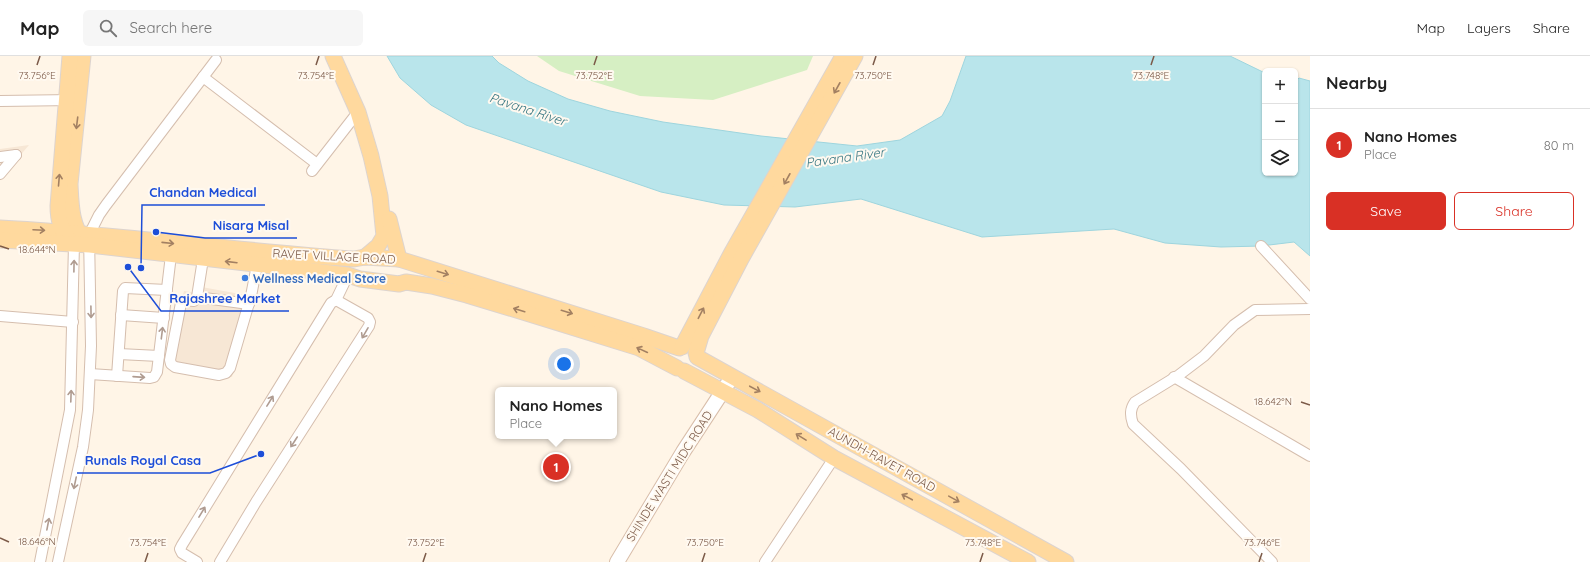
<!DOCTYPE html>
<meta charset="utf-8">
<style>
:root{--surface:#fff;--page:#f6f6f6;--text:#222;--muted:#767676;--line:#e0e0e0;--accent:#d93025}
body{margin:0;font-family:Quicksand,sans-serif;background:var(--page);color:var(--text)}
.controls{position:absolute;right:12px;top:12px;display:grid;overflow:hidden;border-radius:6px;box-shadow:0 1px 3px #0004}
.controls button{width:36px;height:36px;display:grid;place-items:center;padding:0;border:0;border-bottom:1px solid var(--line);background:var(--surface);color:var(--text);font:20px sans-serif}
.you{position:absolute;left:564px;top:308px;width:14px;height:14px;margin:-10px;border:3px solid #fff;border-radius:50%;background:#1a73e8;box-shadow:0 0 0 6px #1a73e833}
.badge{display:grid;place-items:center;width:26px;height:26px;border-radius:50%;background:var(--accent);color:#fff;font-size:13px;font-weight:700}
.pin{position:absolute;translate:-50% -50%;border:2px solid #fff;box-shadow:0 1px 4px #0006}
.popup{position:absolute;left:495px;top:331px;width:122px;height:52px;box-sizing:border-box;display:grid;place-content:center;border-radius:6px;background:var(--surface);filter:drop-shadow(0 1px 3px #0005);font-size:13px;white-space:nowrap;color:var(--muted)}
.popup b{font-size:15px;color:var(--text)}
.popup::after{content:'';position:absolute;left:50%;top:100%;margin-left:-8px;border:8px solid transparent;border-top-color:var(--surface)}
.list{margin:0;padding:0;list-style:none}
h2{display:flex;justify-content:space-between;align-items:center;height:52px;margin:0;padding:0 16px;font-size:17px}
h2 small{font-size:13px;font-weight:400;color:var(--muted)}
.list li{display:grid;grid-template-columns:26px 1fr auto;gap:12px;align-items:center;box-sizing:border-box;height:72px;padding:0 16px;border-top:1px solid var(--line)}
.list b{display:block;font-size:15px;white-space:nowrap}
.list p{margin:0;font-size:13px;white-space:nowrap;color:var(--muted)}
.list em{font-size:13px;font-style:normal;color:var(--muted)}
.actions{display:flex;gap:8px;padding:12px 16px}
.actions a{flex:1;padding:9px 0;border:1px solid var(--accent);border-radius:6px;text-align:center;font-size:14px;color:var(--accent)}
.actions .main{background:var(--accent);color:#fff}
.icon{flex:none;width:22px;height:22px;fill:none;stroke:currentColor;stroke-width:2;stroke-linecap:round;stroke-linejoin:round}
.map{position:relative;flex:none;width:1310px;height:506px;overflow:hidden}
header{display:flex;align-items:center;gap:24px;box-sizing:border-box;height:56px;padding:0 20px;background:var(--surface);border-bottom:1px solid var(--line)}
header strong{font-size:19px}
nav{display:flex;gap:22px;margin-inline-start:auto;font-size:14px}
.search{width:280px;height:36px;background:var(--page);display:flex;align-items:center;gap:10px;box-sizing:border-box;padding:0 14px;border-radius:6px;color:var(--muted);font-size:15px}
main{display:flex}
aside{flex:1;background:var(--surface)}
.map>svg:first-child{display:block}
</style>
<header>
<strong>Map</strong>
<div class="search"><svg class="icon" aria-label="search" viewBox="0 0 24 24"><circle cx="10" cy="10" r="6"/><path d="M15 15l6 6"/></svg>Search here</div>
<nav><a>Map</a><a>Layers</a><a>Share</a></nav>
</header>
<main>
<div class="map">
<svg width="1310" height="506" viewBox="0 0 1310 506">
<rect width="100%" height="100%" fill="#fff5e7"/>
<g fill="#f7e7d5">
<polygon points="29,89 0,123 0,93"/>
<polygon points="196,230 251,240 232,321 165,309 184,235 195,237"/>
</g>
<polygon fill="#d6efc3" points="537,0 813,0 807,14 713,44 640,40 559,15"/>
<polygon fill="#b9e5eb" stroke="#9ed5de" points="387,0 492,0 499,7 528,25 568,43 610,55 663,66 761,80 857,90 900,84 942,60 950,45 966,0 1230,0 1265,17 1265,117 1295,117 1295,26 1299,22 1310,25 1310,200 1294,186 1261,190 1221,191 1165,187 1114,173 982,181 861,143 795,151 724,149 661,136 466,69 431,49 400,22"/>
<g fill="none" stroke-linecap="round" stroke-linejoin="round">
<defs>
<g id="street">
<polyline points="203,21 317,108"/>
<polyline points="0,45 73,44"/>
<polyline points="0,101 16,99"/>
<polyline points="312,115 358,56"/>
<polyline points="0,118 16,99"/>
<polyline points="1261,190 1310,243"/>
<polyline points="203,203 197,241 194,245 184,244 181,247 170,304 171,308 175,311 219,319 226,317 230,312 251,240 257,209"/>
<polyline points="197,241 249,248"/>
<polyline points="121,259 164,262"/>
<polyline points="0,260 73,266"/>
<polyline points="119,298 159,300"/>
<polyline points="90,318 150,322 154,321 157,316 171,199"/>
<polyline points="117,320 123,235 125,232 167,234"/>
<polyline points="1174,321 1310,400"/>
<polyline points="40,506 70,354 74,188"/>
<polyline points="58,506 83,391 88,354 91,290 89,179 99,159 106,149 216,4"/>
<polyline points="197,506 182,497 180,493 182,489 331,247 336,244 348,219"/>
<polyline points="220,506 256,446 369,270 370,266 368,262 336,244"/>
<polyline points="765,506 834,402"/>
<path d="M1272,506L1181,413L1133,368C1130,359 1130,353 1135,346L1179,319L1204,300L1234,269L1255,254L1310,253"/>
</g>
<polyline id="secondary" points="617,506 683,396 732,321"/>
<g id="primary">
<path d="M83,0L70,128C71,147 71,171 85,185"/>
<polyline points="333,0 358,56 371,100 380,140 384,180 378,190 365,201"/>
<polyline points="389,163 399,203"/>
<path d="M0,172C118,178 236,195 354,203L365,201L399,203L644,280L679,292"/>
<path d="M69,183C60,174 58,163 58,150L70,0"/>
<polyline points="0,184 90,189 348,219 360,223 399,228 406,226 432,230 467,239 559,267 639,292 677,312"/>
<polyline points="682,291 731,198 843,0"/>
<polyline points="696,297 701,280 741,203 855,0"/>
<polyline points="697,301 1066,506"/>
<polyline points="684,315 758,354 834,402 1028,506"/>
</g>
</defs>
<use href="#street" stroke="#d5beae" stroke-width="12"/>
<use href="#secondary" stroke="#d9beaa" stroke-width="16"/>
<use href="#primary" stroke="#ddd4cf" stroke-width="17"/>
<use href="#street" stroke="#fff" stroke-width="10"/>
<use href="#secondary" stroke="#fff" stroke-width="14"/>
<use href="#primary" stroke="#ffd99e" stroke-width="15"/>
</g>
<defs><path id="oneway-shaft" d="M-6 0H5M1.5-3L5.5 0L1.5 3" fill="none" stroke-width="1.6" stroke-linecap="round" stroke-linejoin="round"/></defs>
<g stroke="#a38062">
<use href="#oneway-shaft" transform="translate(837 32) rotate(119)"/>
<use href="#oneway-shaft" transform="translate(77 67) rotate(97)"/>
<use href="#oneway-shaft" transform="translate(787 123) rotate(119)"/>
<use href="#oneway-shaft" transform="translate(59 124) rotate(-85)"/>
<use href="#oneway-shaft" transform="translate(39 174) rotate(3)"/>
<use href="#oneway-shaft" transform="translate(168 187) rotate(6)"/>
<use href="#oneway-shaft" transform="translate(231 206) rotate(-173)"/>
<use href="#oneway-shaft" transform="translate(443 217) rotate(17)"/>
<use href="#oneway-shaft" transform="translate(519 254) rotate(-163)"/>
<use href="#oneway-shaft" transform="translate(567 256) rotate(17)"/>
<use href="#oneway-shaft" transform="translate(701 257) rotate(-63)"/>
<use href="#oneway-shaft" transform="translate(642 294) rotate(-155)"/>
<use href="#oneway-shaft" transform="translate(755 333) rotate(28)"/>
<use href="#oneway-shaft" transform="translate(801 381) rotate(-148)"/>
<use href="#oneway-shaft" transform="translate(907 441) rotate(-152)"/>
<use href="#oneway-shaft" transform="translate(954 443) rotate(29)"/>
</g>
<g stroke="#b09c91">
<use href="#oneway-shaft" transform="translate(74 210) rotate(-89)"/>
<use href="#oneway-shaft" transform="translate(91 256) rotate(89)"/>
<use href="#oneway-shaft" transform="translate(162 277) rotate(-83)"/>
<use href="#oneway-shaft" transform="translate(365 277) rotate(120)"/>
<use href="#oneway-shaft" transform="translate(139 321) rotate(4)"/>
<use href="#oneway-shaft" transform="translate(71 340) rotate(-88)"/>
<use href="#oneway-shaft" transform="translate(270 345) rotate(-58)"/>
<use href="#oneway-shaft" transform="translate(294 386) rotate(123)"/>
<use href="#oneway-shaft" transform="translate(75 427) rotate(102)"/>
<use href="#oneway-shaft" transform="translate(202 456) rotate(-59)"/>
<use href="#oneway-shaft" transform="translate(48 468) rotate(-79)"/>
</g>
<path fill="none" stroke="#7c5a48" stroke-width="1.5" d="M37,9L40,0M316,9L319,0M594,9L597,0M873,9L876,0M1151,9L1154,0M0,190L9,193M1301,346L1310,349M0,482L9,486M145,506L148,497M423,506L426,497M702,506L705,497M980,506L983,497M1259,506L1262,497"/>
<circle fill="#3f7fe0" stroke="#fff9f0" stroke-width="1.5" cx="245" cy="222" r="4"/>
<g text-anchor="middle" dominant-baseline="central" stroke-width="4" stroke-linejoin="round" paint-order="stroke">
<g font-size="12" fill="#7c5a48" stroke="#fff9f0">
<text transform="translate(334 200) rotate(3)">RAVET VILLAGE ROAD</text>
<text transform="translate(882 403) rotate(29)">AUNDH-RAVET ROAD</text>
<text transform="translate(669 420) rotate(-58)">SHINDE WASTI MIDC ROAD</text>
</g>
<g font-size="12" font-weight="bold" fill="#366cbe" stroke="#fff9f0" text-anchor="start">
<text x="253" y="222">Wellness Medical Store</text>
</g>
<g font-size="13" font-style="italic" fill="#397883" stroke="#fff9f0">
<text transform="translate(528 53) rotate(18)">Pavana River</text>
<text transform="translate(845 101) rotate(-8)">Pavana River</text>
</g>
</g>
<g font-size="10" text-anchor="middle" fill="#7c5a48" stroke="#fff9f0" stroke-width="4" stroke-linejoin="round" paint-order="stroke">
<text x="316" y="23">73.754°E</text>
<text x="594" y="23">73.752°E</text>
<text x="873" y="23">73.750°E</text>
<text x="1151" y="23">73.748°E</text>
<text x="37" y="23">73.756°E</text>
<text x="37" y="197">18.644°N</text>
<text x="1273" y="349">18.642°N</text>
<text x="37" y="489">18.646°N</text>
<text x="148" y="490">73.754°E</text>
<text x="426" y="490">73.752°E</text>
<text x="705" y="490">73.750°E</text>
<text x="983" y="490">73.748°E</text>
<text x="1262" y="490">73.746°E</text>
</g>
<path fill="none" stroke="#1d4ed8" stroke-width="1.5" d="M141 212L142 149H265M156 176L205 182H297M128 211L161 255H289M261 398L210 417H77"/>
<g fill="#1d4ed8" stroke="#fff9f0" stroke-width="1.5">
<circle cx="141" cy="212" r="4"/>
<circle cx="156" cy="176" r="4"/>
<circle cx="128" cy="211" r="4"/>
<circle cx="261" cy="398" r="4"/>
</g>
<g font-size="13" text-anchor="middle" font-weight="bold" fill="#1d4ed8" stroke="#fff9f0" stroke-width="4" stroke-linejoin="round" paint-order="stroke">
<text x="203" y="141">Chandan Medical</text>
<text x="251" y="174">Nisarg Misal</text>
<text x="225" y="247">Rajashree Market</text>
<text x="143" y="409">Runals Royal Casa</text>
</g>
</svg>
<div class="controls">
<button>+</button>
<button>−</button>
<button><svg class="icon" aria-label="layers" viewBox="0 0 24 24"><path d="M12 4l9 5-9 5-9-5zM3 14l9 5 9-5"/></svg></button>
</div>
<div class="you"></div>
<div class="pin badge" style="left:556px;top:411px">1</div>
<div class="popup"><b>Nano Homes</b>Place</div>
</div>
<aside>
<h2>Nearby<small></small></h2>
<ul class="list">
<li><span class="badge">1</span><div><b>Nano Homes</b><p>Place</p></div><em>80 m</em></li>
</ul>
<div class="actions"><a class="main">Save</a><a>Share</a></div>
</aside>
</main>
